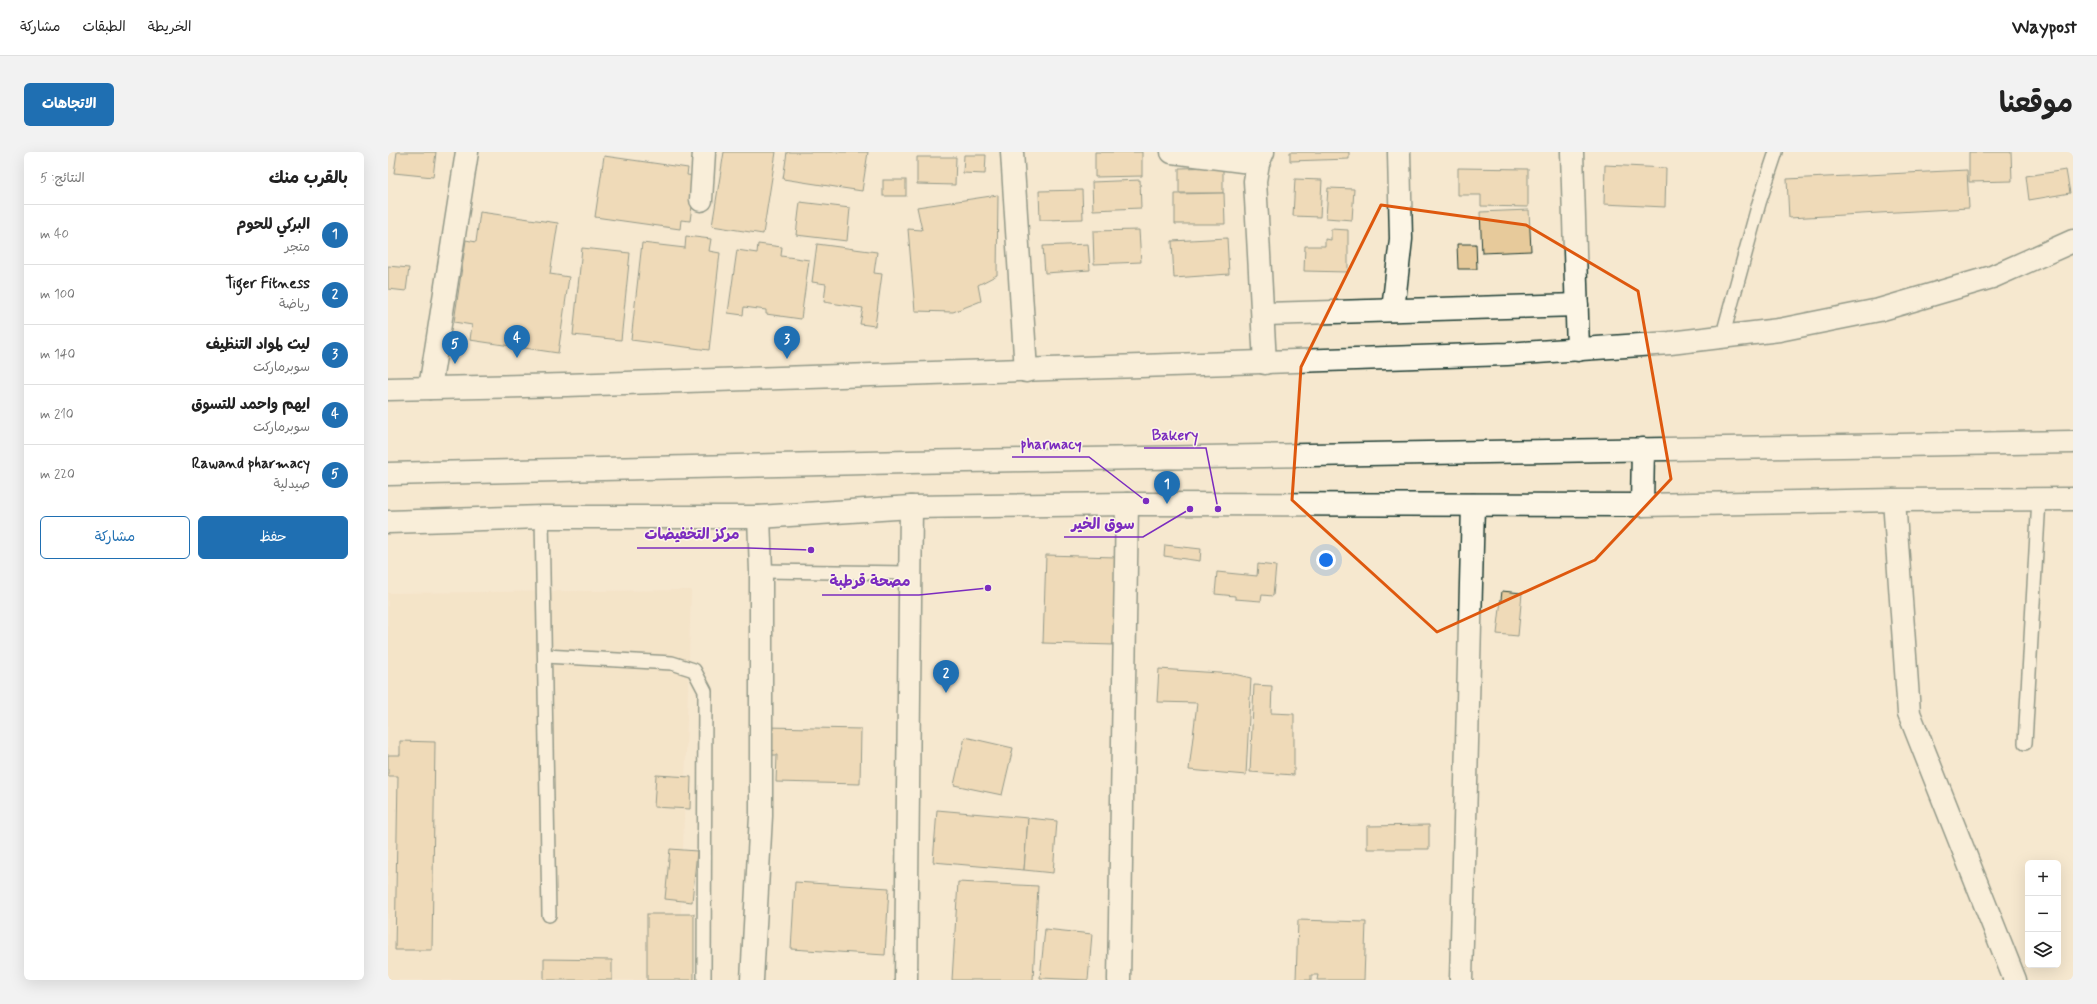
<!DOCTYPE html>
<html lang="ar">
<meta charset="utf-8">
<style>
:root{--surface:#fff;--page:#f2f2f2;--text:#222;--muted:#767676;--line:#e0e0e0;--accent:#1f6fb2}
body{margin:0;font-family:Mynerve,"Playpen Sans Arabic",sans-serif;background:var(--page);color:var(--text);direction:rtl}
.controls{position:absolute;right:12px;bottom:12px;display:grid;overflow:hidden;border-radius:6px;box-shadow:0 4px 16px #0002}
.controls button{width:36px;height:36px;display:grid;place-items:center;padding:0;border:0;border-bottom:1px solid var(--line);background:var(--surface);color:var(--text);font:20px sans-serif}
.you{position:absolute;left:938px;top:408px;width:14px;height:14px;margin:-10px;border:3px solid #fff;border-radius:50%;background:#1a73e8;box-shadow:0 0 0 6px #1a73e833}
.badge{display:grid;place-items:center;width:26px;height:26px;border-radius:50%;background:var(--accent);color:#fff;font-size:13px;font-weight:700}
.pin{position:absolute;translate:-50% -33px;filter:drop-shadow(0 1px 2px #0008)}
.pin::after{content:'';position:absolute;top:21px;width:14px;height:12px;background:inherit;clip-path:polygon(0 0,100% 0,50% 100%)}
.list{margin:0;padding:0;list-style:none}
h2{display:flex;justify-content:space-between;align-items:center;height:52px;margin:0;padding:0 16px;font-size:17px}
h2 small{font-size:13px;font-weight:400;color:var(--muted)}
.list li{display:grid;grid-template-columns:26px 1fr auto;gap:12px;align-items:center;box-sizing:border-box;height:60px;padding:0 16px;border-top:1px solid var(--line)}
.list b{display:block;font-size:15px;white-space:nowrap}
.list p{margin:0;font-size:13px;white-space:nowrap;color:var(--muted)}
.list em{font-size:13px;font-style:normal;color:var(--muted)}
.actions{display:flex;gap:8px;padding:12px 16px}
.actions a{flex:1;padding:9px 0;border:1px solid var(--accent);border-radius:6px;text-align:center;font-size:14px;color:var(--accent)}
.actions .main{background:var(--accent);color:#fff}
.icon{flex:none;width:22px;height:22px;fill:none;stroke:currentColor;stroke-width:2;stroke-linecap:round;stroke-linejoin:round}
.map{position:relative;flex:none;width:1685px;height:828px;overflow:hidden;direction:ltr;border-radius:6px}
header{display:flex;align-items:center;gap:24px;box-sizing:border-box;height:56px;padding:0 20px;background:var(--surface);border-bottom:1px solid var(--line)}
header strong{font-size:19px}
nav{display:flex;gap:22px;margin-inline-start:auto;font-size:14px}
.intro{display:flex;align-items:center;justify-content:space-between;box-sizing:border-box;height:96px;padding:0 24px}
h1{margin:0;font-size:28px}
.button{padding:10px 18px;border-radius:6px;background:var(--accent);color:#fff;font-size:14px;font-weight:700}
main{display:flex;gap:24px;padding:0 24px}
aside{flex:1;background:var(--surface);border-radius:6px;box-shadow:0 4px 16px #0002}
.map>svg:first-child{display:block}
</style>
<header>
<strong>Waypost</strong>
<nav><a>الخريطة</a><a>الطبقات</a><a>مشاركة</a></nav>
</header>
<div class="intro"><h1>موقعنا</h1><a class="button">الاتجاهات</a></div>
<main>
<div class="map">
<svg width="1685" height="828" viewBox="0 0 1685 828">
<rect width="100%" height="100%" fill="#f6e8cf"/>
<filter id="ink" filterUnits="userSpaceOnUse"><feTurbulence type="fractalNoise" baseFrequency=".025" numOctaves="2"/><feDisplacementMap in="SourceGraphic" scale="8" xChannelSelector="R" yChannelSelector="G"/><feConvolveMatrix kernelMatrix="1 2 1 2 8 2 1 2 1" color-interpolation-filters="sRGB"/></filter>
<g filter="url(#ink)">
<polygon fill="#f2dfbf" points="303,438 291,828 0,828 0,441"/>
<g fill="#e7ca9b" stroke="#1f3d34">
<polygon points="9,0 48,0 45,25 6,21"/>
<polygon points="336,0 388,0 375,82 324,74"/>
<polygon points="399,0 480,0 474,39 395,27"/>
<polygon points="707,0 754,0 754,24 707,25"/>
<polygon points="902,0 961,0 961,7 902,9"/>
<polygon points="1581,0 1623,0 1624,29 1581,30"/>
<polygon points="576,3 598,3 597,22 575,21"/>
<polygon points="216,4 300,16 299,23 308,24 302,69 293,68 292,77 207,65"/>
<polygon points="529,5 568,5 567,33 529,32"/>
<polygon points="1217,13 1278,16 1277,55 1216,52"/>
<polygon points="835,15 835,41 791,41 791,16"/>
<polygon points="1070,16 1140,17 1140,55 1093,54 1093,43 1070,43"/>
<polygon points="1579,18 1581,56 1401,66 1399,27"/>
<polygon points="1678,18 1682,41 1641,48 1638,24"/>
<polygon points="907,27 934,28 932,65 905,64"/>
<rect x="495" y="28" width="23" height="16"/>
<polygon points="752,28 753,56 705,58 704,30"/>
<polygon points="940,36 966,37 964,68 938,66"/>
<polygon points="694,38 695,67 652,68 651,39"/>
<polygon points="836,41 837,72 787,72 787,42"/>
<polygon points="610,43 609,123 590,133 593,149 565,160 527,159 520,77 534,78 529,55"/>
<polygon points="412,50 462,56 459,89 408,83"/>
<polygon points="1141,58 1143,99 1094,101 1092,60"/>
<polygon points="92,60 170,71 162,122 181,125 170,201 82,188 84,173 66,170 78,88 88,90"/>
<polygon points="943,77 960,78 960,120 916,119 917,94 937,94 937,87 943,88"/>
<polygon points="751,78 753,110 706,112 705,79"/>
<polygon points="298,84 323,87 321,99 332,101 321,198 243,188 254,91 297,96"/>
<polygon points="839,86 841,122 786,126 784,89"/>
<polygon points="370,92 394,95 393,104 421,108 413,167 378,162 378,158 356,155 355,163 340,161 349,98 369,101"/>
<polygon points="429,92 489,100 486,121 494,122 487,174 472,172 475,156 436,150 438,132 424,130"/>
<polygon points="700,92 702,118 657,121 655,94"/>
<polygon points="1069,92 1088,92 1089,117 1070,117"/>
<polygon points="194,96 242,101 233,188 185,183"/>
<polygon points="0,114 21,116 18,139 0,137"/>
<polygon points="777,393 813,397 812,409 776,404"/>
<polygon points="658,403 728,405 726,493 655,491"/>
<polygon points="870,412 888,414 885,444 874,443 873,449 847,447 847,444 827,442 829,420 869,424"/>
<polygon points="1114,439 1134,441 1130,484 1109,482"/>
<polygon points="771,517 846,522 863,526 858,623 801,618 809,551 769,550"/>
<polygon points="866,533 884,534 883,561 906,562 906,623 862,620"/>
<polygon points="379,575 473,577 472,632 388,630 389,603 378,603"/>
<polygon points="577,585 625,596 614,643 566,633"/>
<polygon points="12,589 47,590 44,798 7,798 10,624 0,624 0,603 12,603"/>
<polygon points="268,623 303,625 302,657 266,655"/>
<polygon points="549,658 640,666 636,718 545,710"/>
<polygon points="640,666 669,669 665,721 636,718"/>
<polygon points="1041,673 1041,697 979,697 979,674"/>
<polygon points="282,697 309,699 304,750 277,747"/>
<polygon points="407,730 501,736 497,803 403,797"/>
<polygon points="570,730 650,734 645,828 564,828"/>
<rect x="259" y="762" width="47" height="66"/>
<polygon points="910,768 978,770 976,828 929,828 930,823 923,823 923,828 908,828"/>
<polygon points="657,777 704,782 700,828 652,826"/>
<polygon points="156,807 224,808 224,828 156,828"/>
</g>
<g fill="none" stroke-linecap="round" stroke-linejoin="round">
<defs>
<g id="lane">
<polyline points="1334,186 1371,51 1388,0"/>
<polyline points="154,365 161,763"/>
<polyline points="373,419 522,421"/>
<polyline points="157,504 284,511 306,518 317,539 316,828"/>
<polyline points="1637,591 1651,347"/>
</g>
<g id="street">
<polyline points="624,0 638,219"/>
<polyline points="784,0 870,11"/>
<polyline points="875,0 870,11 867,29 877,211"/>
<polyline points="1184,0 1190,198"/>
<polyline points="313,48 316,0"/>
<polyline points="1005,158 1013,87 1011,0"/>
<polyline points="875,162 1189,153"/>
<polyline points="42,236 79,0"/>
<polyline points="1506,348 1521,561 1627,828"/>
<polyline points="364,828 373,664 373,419 371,365"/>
<polyline points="518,828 523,355"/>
<polyline points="731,828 739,352"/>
<polyline points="1073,828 1085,353"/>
</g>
<g id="secondary">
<polyline points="0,237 178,233 1119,202 1282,191 1391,178 1491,158 1604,125 1685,89"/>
<polyline points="0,322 520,310 1685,290"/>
<polyline points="1254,353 1255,297"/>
<polyline points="0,370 154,365 371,365 523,355 739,352 1254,353 1506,348 1685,347"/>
</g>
</defs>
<use href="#lane" stroke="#1f3d34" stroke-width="16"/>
<use href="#street" stroke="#1f3d34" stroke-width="25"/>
<use href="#secondary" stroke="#1f3d34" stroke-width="25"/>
<use href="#lane" stroke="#fcf5e5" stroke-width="13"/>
<use href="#street" stroke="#fcf5e5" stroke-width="22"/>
<use href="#secondary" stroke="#fcf5e5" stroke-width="22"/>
</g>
</g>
<path d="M0 0H1685V828H0ZM993,53L1138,73L1250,139L1283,327L1207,408L1049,480L904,348L913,215Z" fill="#f6e8cf" fill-opacity=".55" fill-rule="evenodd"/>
<path fill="none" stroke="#de580e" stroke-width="3" stroke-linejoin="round" d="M993,53L1138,73L1250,139L1283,327L1207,408L1049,480L904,348L913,215Z"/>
<path fill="none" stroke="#7b2cbf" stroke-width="1.5" d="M830 357L818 296H756M758 349L701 305H624M802 357L755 385H676M423 398L360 396H249M600 436L531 443H434"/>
<g fill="#7b2cbf" stroke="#fcf5e5" stroke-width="1.5">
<circle cx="830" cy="357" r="4"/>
<circle cx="758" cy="349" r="4"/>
<circle cx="802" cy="357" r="4"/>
<circle cx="423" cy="398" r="4"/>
<circle cx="600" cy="436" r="4"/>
</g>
<g font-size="15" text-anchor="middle" font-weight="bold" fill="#7b2cbf" stroke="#fcf5e5" stroke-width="3" stroke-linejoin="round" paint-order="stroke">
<text x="787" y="288">Bakery</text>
<text x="663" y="297">pharmacy</text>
<text x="715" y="377">سوق الخير</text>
<text x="304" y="387">مركز التخفيضات</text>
<text x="482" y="434">مصحة قرطبة</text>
</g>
</svg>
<div class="controls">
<button>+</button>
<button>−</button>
<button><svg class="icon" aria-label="layers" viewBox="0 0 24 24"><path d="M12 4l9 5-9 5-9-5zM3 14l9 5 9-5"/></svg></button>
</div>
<div class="you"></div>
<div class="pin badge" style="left:779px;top:352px">1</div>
<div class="pin badge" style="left:558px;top:541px">2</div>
<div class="pin badge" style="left:399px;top:207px">3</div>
<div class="pin badge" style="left:129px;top:206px">4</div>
<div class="pin badge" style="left:67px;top:212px">5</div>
</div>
<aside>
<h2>بالقرب منك<small>النتائج: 5</small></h2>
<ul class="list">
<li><span class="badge">1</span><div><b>البركي للحوم</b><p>متجر</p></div><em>40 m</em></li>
<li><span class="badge">2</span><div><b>Tiger Fitness</b><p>رياضة</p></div><em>100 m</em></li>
<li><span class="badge">3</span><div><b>ليث لمواد التنظيف</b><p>سوبرماركت</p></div><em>140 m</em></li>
<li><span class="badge">4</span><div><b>ايهم واحمد للتسوق</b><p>سوبرماركت</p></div><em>210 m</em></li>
<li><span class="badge">5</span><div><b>Rawand pharmacy</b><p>صيدلية</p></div><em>220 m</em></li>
</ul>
<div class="actions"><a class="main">حفظ</a><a>مشاركة</a></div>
</aside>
</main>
